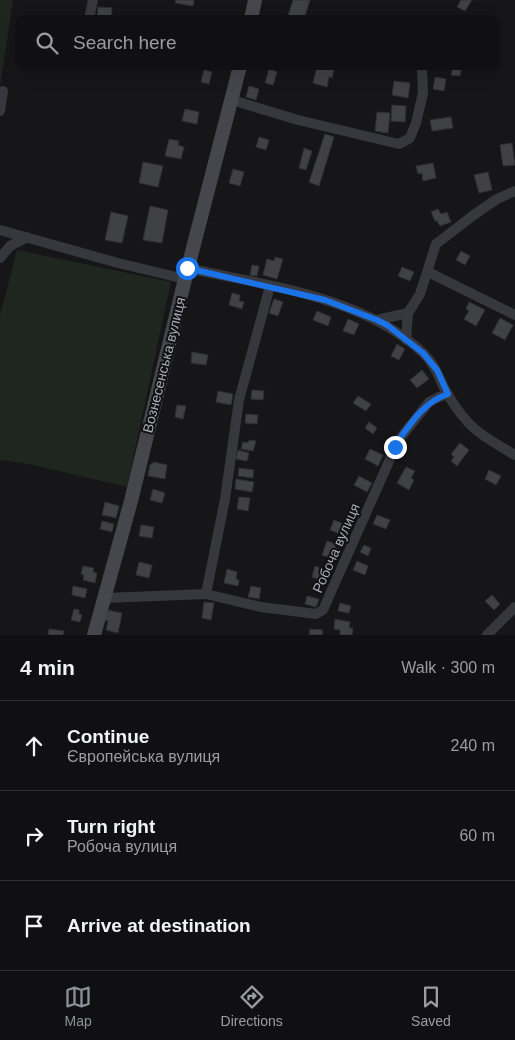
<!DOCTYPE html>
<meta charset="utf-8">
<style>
:root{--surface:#101012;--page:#19191b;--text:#f1f3f6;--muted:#9c9d9f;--line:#303032;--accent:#8c9099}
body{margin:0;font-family:Arial,sans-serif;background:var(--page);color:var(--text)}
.stop{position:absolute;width:15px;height:15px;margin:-11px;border:4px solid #1a73e8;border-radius:50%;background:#fff}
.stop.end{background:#1a73e8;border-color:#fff;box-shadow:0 1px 5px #0008}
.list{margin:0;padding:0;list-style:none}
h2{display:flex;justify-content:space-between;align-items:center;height:65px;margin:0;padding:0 20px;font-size:21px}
h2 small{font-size:16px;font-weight:400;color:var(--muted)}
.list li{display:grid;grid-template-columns:32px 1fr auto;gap:15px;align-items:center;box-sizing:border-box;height:90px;padding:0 20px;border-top:1px solid var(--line)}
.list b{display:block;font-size:19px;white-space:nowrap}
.list p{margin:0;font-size:16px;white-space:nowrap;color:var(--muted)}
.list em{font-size:16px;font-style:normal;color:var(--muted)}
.icon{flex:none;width:28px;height:28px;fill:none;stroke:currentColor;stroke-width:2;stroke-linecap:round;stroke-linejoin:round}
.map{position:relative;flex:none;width:515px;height:635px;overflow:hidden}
.search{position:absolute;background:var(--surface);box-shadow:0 5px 20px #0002;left:15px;right:15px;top:15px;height:55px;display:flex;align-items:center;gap:12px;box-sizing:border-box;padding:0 18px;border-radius:10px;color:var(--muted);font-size:19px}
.sheet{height:335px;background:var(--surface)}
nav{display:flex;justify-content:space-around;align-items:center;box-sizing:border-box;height:70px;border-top:1px solid var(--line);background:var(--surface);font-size:14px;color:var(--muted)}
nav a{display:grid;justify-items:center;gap:2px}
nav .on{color:var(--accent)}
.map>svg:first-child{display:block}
</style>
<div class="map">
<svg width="515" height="635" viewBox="0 0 515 635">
<rect width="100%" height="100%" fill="#161618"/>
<g fill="#1e261f">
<polygon points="0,0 13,0 0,87"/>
<polygon points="17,250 171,282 127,487 29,464 0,460 0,316"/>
</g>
<g fill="#404145" stroke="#303034">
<polygon points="176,0 194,0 193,6 175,3"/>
<polygon points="293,0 310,0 304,19 287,19"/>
<polygon points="461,0 472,0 465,11 457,7"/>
<polygon points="98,7 112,8 111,19 97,19"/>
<polygon points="317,66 334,69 332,78 329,77 327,87 313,83"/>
<polygon points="453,66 462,66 460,76 451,75"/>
<polygon points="269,69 277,72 273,85 265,83"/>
<polygon points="204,70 212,72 209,84 201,82"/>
<polygon points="435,77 446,79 444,91 433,89"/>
<polygon points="394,81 410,83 408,98 392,95"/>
<polygon points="249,86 259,89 256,100 246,97"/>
<polygon points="392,105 406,106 405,122 391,121"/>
<polygon points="185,109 199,112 197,124 182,121"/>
<polygon points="377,112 390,113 388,133 375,131"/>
<polygon points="451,117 453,128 432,131 430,120"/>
<polygon points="325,134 334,137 319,186 309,182"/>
<polygon points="259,137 269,140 266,150 256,147"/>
<polygon points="169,139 179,141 178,145 184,147 181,159 165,156"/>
<polygon points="512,143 515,165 503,166 500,145"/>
<polygon points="304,148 312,151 306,170 299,168"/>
<polygon points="143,162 163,166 158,187 139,183"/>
<polygon points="433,163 436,178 423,181 422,173 418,174 416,166"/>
<polygon points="233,169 244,172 240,186 229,183"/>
<polygon points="488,172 492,190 479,193 474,175"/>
<polygon points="150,206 168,210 162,243 143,240"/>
<polygon points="438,209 441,214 447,212 451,222 440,226 437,221 435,221 431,212"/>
<polygon points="111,212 128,216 122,243 105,240"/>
<polygon points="461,251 470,256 465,265 456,260"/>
<polygon points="275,257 283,259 277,279 263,275 267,259 274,261"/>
<polygon points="252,265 259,266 257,276 250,275"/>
<polygon points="402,267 414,272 410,281 398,276"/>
<polygon points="232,293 240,295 239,301 244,302 242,309 229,305"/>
<polygon points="274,299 283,302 278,316 269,313"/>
<polygon points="469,302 485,310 476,326 464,319 469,311 466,309"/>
<polygon points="317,311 331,317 328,326 313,320"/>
<polygon points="500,318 513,325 505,340 492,333"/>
<polygon points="348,319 359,324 354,335 343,331"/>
<polygon points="397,344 405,349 399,360 391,356"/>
<polygon points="192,352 208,355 206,365 191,363"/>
<polygon points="422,370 429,379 417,388 410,380"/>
<polygon points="252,390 264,391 263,400 251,399"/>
<polygon points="218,391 233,394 231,405 216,402"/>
<polygon points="358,396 371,404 366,411 353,403"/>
<polygon points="177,405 186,406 183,419 175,417"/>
<polygon points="246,414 258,415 257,424 245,423"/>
<polygon points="369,422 377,428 373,434 365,428"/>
<polygon points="249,440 256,441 253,451 241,449 243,442 248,443"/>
<polygon points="460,443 469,450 457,466 451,461 454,457 451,454"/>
<polygon points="370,449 383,455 378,466 365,459"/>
<polygon points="238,450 249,453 247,461 236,459"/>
<polygon points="154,462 167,465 165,479 148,476 150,465"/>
<polygon points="406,467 415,471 411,478 414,480 409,490 397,483"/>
<polygon points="239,468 254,470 253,478 238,476"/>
<polygon points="489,470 501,476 496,485 485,479"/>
<polygon points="359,476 372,483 367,492 354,485"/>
<polygon points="236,479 254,482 252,492 235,489"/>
<polygon points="153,489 165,493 162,503 150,500"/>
<polygon points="239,497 250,498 248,511 237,509"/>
<polygon points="105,502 119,506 116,518 102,515"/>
<polygon points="377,515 390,520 386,529 373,524"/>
<polygon points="334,520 346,525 342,535 330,530"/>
<polygon points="102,521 114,524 112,532 100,529"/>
<polygon points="141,525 154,527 152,538 139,536"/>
<polygon points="327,541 336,544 335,548 341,550 337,560 322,555"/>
<polygon points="364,545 371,548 368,556 360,552"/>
<polygon points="357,561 368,566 365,575 353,570"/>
<polygon points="139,562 152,565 149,578 136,575"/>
<polygon points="83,566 94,568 93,572 97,573 95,583 83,580 84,575 81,574"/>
<polygon points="315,566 329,571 325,582 312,577"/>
<polygon points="227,569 237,572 236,579 239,580 238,586 224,583"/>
<polygon points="73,586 87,589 85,598 72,595"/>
<polygon points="251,586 261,588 259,599 248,597"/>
<polygon points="492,595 500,604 494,610 485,601"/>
<polygon points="307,596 319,599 316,607 305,604"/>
<polygon points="204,602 214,603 211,620 202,618"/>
<polygon points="340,603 351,606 349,613 338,611"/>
<polygon points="74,609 79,610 79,614 82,615 80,622 71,620"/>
<polygon points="108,610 122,613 118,633 106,630 108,621 105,620"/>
<polygon points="335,619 350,622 349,628 353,628 352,635 340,635 340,630 334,629"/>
<polygon points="49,629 64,631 63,635 48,635"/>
<polygon points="310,629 323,630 322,635 309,635"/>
</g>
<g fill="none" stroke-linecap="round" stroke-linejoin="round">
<g stroke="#37383d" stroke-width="10">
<polyline points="89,19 93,0"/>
<polyline points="232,100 298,120 399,144 410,138 416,123 423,93 422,71 423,66"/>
<polyline points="0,111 3,91"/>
<polyline points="0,230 118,263 185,279"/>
<polyline points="0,258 10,246 27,237"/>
<path d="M187,268C264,285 365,297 423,353C437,366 439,380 448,395C468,429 483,436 515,455"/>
<polyline points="428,272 515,315"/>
<polyline points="377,320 408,313"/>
<polyline points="406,340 408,313 420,294 436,244 475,214 497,199 515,191"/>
<polyline points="206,594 225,499 239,400 270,286"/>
<polyline points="105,598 206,594 261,607 316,614 323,610 398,441 429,402 439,397 448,394"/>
<polyline points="487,635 515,607"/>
</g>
<g stroke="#45474d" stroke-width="14">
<polyline points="251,19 255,0"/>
<polyline points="94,635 131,501 185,279 240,66"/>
</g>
</g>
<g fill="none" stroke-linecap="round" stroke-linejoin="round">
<path stroke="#1a73e8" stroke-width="6" d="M187,268L325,300L377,320L387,325L423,353L437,370L448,394C425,401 411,423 398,441L395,447"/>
</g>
<g text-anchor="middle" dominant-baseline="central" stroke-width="4" stroke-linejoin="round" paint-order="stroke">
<g font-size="14" fill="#a8adb8" stroke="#111113">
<text transform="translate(164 365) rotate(-76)">Вознесенська вулиця</text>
<text transform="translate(336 548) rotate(-66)">Робоча вулиця</text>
</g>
</g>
</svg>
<div class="stop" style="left:187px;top:268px"></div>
<div class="stop end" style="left:395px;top:447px"></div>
<div class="search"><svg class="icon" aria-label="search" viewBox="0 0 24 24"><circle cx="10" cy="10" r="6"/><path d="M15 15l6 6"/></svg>Search here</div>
</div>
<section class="sheet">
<h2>4 min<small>Walk · 300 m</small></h2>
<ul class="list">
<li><svg class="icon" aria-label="ahead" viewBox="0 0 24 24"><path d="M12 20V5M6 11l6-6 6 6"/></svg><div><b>Continue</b><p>Європейська вулиця</p></div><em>240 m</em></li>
<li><svg class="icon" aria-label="right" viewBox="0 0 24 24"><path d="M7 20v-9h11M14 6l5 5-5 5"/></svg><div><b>Turn right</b><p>Робоча вулиця</p></div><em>60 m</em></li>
<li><svg class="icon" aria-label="arrive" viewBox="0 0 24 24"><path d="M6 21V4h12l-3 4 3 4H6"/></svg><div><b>Arrive at destination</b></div></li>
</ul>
</section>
<nav>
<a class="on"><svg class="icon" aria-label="map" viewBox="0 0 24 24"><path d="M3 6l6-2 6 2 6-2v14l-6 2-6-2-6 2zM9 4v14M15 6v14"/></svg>Map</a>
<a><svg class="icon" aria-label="directions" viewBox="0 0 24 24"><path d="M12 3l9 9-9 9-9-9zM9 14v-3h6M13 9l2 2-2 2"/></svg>Directions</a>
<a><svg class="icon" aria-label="saved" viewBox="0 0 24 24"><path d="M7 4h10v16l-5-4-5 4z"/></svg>Saved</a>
</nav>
